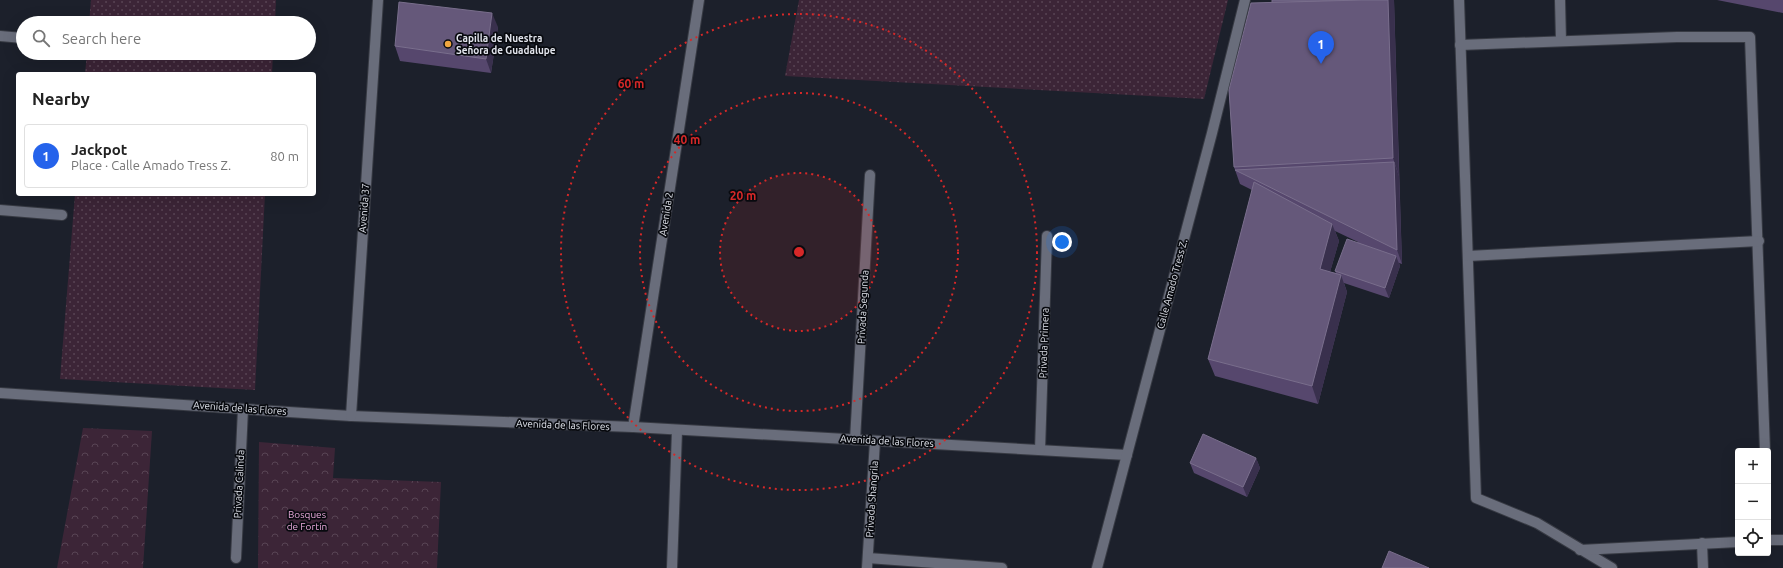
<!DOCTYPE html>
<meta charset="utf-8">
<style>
:root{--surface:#fff;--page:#f6f6f6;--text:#222;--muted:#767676;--line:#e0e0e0;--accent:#2563eb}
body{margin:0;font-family:Ubuntu,sans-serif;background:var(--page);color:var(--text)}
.controls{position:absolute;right:12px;bottom:12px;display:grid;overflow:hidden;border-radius:4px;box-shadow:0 4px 16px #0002}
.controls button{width:36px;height:36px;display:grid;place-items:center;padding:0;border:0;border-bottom:1px solid var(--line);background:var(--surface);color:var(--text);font:20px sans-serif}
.you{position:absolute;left:1062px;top:242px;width:14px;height:14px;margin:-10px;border:3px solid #fff;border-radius:50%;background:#1a73e8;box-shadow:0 0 0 6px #1a73e833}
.badge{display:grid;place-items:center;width:26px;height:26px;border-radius:50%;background:var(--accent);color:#fff;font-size:13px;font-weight:700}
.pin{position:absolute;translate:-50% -33px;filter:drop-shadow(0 1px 2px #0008)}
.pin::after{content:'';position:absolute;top:21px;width:14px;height:12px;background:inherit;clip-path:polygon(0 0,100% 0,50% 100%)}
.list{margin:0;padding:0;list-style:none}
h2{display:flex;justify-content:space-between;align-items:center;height:52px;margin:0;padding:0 16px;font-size:17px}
h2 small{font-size:13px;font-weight:400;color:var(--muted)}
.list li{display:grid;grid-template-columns:26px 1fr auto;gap:12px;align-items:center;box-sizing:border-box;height:64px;margin:0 8px 8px;padding:0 8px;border:1px solid var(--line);border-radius:4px}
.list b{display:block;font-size:15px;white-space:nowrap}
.list p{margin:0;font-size:13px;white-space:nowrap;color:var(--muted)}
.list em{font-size:13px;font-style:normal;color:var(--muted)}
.icon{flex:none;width:22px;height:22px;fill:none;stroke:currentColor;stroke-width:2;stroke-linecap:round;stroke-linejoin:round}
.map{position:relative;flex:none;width:1783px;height:568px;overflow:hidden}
.search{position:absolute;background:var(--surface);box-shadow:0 4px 16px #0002;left:16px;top:16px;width:300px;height:44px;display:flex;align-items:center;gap:10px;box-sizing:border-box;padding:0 14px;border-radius:22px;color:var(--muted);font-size:15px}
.panel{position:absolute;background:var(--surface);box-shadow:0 4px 16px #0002;left:16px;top:72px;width:300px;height:124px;border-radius:4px}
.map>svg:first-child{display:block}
</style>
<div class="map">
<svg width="1783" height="568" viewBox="0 0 1783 568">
<defs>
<pattern id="grass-dots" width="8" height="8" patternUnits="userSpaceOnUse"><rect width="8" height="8" fill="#3c2537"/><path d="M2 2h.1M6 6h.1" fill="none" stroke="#584454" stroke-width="1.8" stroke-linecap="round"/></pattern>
<pattern id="forest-crowns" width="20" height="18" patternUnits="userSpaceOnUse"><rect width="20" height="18" fill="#3c2537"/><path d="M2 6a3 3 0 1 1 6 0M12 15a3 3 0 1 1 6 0" fill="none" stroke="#584454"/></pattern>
</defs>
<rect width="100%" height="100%" fill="#1c202b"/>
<g fill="url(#grass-dots)">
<polygon points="91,0 276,0 275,23 89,23"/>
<polygon points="799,0 1228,0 1204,99 785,76"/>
<polygon points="87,53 273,53 272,74 85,74"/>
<polygon points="75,194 265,194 255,390 60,379"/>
</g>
<g fill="url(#forest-crowns)">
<polygon points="83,428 152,431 143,568 57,568"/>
<polygon points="259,442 335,448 333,478 441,482 437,568 258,568"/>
</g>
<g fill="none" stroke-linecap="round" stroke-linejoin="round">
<defs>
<g id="lane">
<polyline points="1459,0 1476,498 1537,523 1612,568"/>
<polyline points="1560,0 1561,41"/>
<polyline points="1460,45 1677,37 1750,37 1765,451"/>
<polyline points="1468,256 1759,241"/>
<polyline points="1768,540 1783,540"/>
<polyline points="1702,543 1703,568"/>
<polyline points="1580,550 1738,542"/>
</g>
<g id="street">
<polyline points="0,36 23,38"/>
<polyline points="0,210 62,215"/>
<polyline points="0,393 351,416 633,427 1127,455"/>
<polyline points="351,416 378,0"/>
<polyline points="633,427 699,0"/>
<polyline points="855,440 870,175"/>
<polyline points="1040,450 1047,236"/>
<polyline points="236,558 243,409"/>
<polyline points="868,558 1002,568"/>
<polyline points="672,568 677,431"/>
<polyline points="867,568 875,441"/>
<polyline points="1097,568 1212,133 1245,0"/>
</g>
</defs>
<use href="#lane" stroke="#373a43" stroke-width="12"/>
<use href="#street" stroke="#373a43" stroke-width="12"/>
<use href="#lane" stroke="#696d7b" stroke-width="10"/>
<use href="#street" stroke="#696d7b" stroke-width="10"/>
</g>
<g fill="#56476d" fill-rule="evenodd">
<path d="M1272,0H1394L1402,264L1399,263L1400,266L1389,298L1344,283L1347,292L1318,404L1215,376L1208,359L1252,190L1240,184L1234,167L1272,3ZM1335,231L1358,242L1335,271L1336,273L1330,272L1339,241Z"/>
<polygon points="1717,0 1783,0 1783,13"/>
<polygon points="498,27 491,73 400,61 395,46"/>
<polygon points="1256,458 1260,468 1247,497 1194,473 1190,463"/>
</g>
<g fill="#39304d">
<polygon points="1388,0 1394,0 1399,176 1393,158"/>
<polygon points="492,13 498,27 491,73 486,59"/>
<polygon points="1394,162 1399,176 1402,264 1397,250"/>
<polygon points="1332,224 1339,241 1326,286 1320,269"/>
<polygon points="1396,256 1400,266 1389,298 1385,288"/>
<polygon points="1341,275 1347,292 1318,404 1312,386"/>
<polygon points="1256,458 1260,468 1247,497 1243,487"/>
</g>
<g fill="#65587a" stroke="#796e8c">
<polygon points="1272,0 1362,0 1272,3"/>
<polygon points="1362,0 1388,0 1393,158 1234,167 1229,90 1251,3"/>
<polygon points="399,2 492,13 486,59 395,46"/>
<polygon points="1394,162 1397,250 1235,170"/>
<polygon points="1254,182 1332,224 1320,269 1341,275 1312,386 1208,359"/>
<polygon points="1347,239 1396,256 1385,288 1335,271"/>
<polygon points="1203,434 1256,458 1243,487 1190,463"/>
<polygon points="1389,551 1429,568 1382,568"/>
</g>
<circle cx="799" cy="252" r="79" fill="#d62828" fill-opacity=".12"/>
<g fill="none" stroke="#d62828" stroke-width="2" stroke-dasharray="2 4">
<circle cx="799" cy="252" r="79"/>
<circle cx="799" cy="252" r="159"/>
<circle cx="799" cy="252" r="238"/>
</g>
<circle fill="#f0a63f" stroke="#080a0f" stroke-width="1.5" cx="448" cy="44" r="4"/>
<g text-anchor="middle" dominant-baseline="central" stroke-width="3.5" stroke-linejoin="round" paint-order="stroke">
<g font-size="10" font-weight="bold" fill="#e1e4ec" stroke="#080a0f" text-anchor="start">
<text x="456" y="38">Capilla de Nuestra<tspan x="456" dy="12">Señora de Guadalupe</tspan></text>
</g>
<g font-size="10" fill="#e1e4ec" stroke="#080a0f">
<text transform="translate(364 208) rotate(-86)">Avenida 37</text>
<text transform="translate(666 214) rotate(-81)">Avenida 2</text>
<text transform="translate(1172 284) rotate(-75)">Calle Amado Tress Z.</text>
<text transform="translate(863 307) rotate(-87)">Privada Segunda</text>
<text transform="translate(1044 343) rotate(-88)">Privada Primera</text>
<text transform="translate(240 408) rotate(4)">Avenida de las Flores</text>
<text transform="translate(563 425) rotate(2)">Avenida de las Flores</text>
<text transform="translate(887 441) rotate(3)">Avenida de las Flores</text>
<text transform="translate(239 484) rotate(-87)">Privada Calinda</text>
<text transform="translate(872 499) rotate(-86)">Privada Shangrila</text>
</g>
<g font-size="10" fill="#e9a9db" stroke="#080a0f">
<text x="307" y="514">Bosques<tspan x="307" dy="12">de Fortín</tspan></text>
</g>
</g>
<circle cx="799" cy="252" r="6" fill="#d62828" stroke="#080a0f" stroke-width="2"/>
<g font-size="12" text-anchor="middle" font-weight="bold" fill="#d62828" stroke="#080a0f" stroke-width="3.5" stroke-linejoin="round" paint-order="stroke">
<text x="631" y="88">60 m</text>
<text x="687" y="144">40 m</text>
<text x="743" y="200">20 m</text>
</g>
</svg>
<div class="controls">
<button>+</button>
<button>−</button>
<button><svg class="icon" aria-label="locate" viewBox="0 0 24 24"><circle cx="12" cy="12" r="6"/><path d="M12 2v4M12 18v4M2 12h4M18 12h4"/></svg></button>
</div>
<div class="you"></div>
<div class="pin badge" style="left:1321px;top:64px">1</div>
<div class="search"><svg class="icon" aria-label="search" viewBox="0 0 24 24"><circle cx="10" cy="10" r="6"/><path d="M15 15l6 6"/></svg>Search here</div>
<section class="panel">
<h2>Nearby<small></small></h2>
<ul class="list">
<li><span class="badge">1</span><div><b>Jackpot</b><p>Place · Calle Amado Tress Z.</p></div><em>80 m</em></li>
</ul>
</section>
</div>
